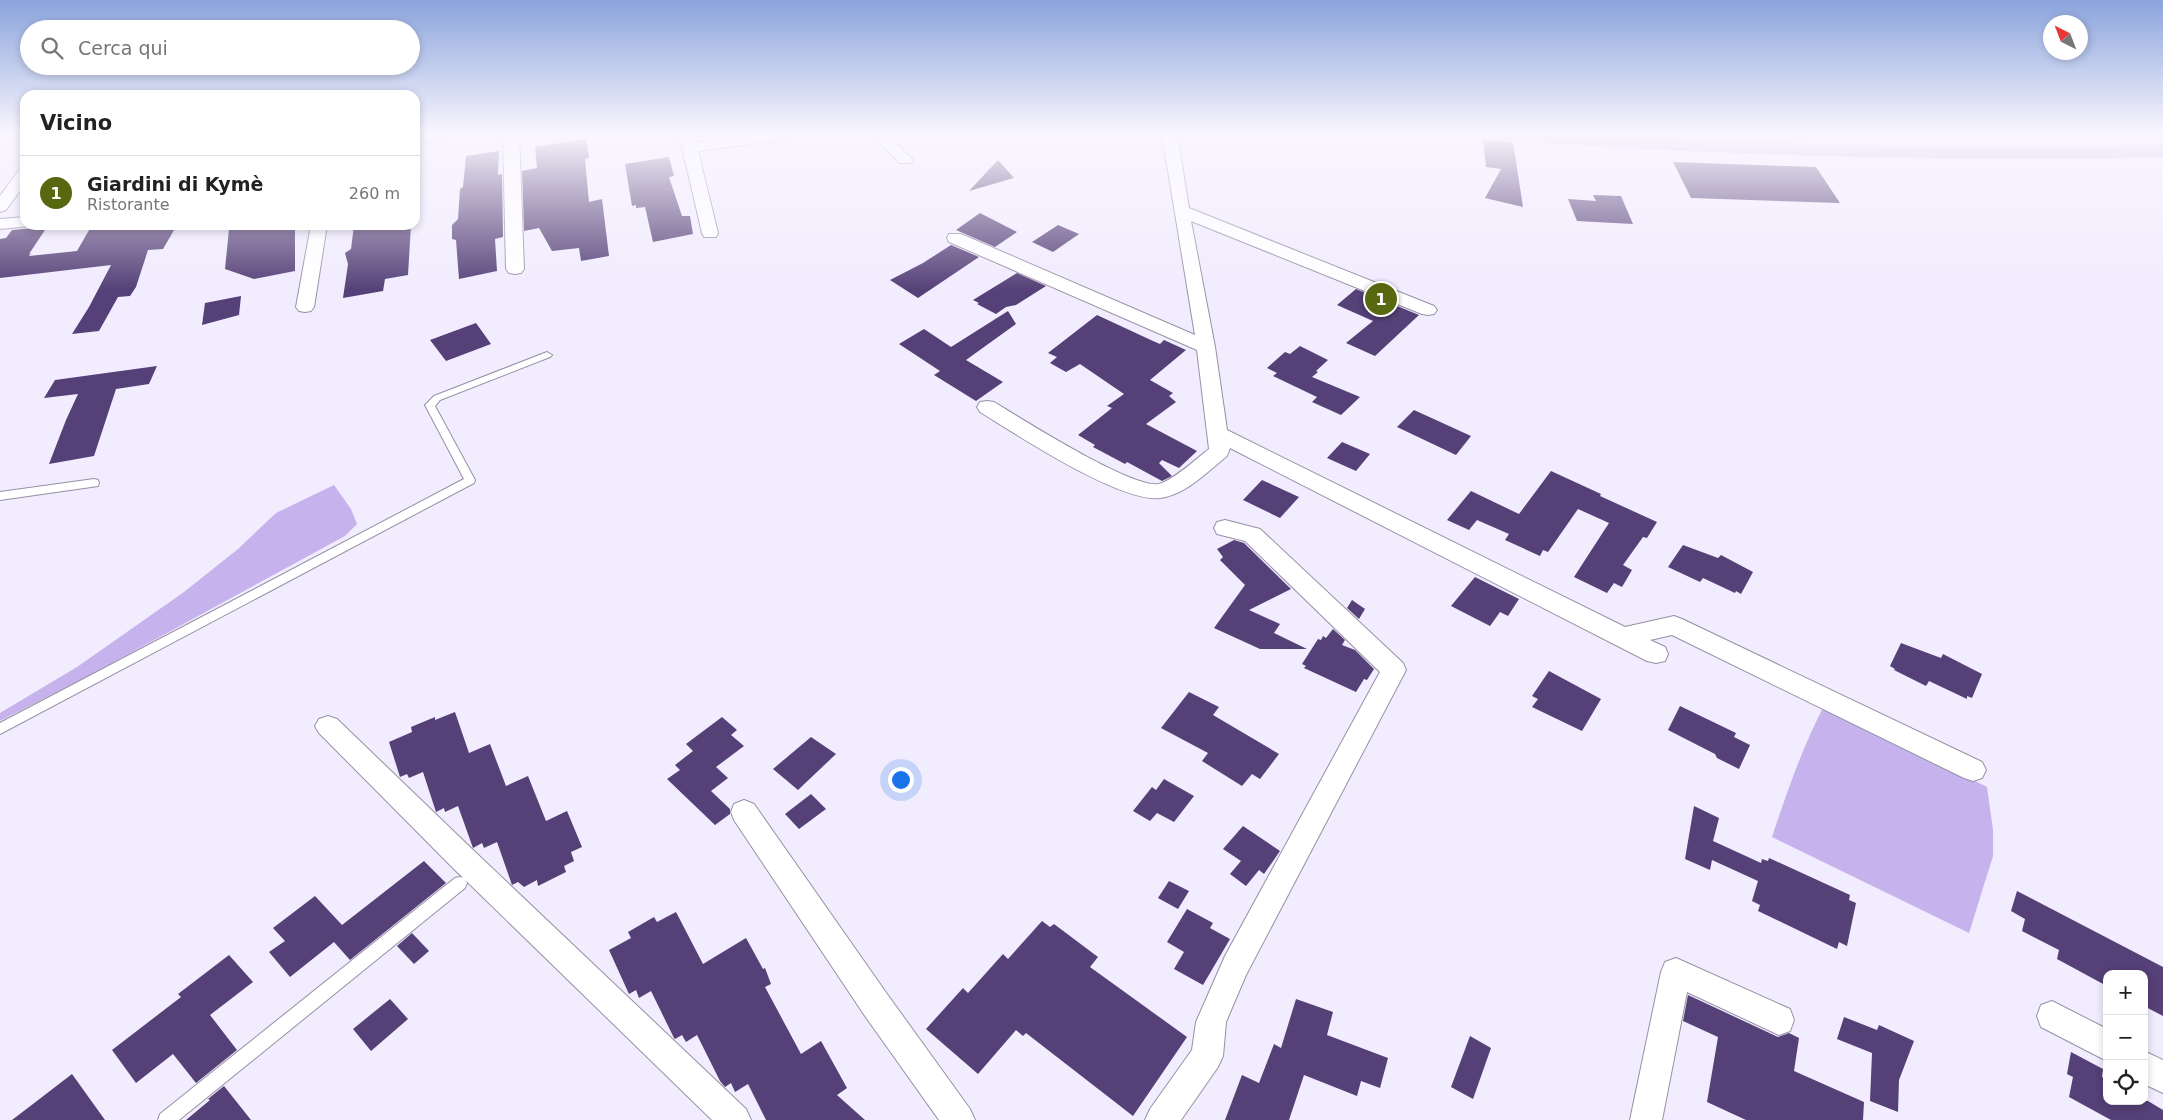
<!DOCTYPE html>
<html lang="it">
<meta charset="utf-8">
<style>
:root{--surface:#fff;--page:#f2f2f2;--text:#222;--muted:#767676;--line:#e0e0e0;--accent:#586811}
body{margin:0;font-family:"DejaVu Sans",sans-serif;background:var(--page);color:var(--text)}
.controls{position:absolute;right:15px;bottom:15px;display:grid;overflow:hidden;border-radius:10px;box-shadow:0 2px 8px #0003}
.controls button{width:45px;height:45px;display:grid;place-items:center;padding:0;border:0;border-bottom:1px solid var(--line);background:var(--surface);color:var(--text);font:25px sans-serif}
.compass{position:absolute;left:2043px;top:15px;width:45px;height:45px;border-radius:50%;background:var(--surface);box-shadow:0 2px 8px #0003;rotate:318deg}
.you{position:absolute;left:900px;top:779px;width:18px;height:18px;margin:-12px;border:4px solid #fff;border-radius:50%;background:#1a73e8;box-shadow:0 0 0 8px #1a73e833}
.badge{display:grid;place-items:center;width:32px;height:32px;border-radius:50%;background:var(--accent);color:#fff;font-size:16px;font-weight:700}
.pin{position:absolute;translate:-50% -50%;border:2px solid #fff;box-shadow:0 1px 5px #0006}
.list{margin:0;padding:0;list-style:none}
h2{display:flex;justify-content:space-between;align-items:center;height:65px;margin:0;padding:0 20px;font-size:21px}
h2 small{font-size:16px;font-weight:400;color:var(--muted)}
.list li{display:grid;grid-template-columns:32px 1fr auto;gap:15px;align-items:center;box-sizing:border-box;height:75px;padding:0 20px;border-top:1px solid var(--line)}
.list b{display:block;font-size:19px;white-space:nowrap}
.list p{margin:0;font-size:16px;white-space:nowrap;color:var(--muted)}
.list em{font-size:16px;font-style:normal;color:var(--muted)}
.icon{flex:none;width:28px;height:28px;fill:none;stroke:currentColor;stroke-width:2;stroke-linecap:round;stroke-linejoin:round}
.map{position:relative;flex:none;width:2163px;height:1120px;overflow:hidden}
.search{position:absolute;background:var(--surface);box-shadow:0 2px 8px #0003;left:20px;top:20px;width:400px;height:55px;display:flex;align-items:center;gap:12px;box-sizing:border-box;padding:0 18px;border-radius:28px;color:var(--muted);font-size:19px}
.panel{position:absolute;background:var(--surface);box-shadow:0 2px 8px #0003;left:20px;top:90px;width:400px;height:140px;border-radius:15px}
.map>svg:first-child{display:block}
</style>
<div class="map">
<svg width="2163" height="1120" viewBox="0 0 2163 1120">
<rect width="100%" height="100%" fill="#f1ecfe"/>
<g fill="#c6b2ec">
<polygon points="334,485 351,509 357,524 345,536 90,675 0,721 0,713 77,667 184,592 238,549 276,513"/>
<path d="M1824,706L1987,787L1993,830V856L1969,933L1772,837C1787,792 1802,748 1824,706Z"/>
</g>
<g fill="#554077">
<polygon points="586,139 589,158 585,159 589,202 602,199 609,256 581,261 579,248 552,251 539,228 524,231 522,171 537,168 535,147"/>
<polygon points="1483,140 1513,142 1523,207 1485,198 1501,169 1486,167"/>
<polygon points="499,151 498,175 502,174 503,237 495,239 497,271 459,279 456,240 452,239 452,225 458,219 460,189 463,187 466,156"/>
<polygon points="669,157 674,176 669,177 682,216 690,216 693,234 653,242 645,207 636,208 636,205 632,206 625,164"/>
<polygon points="998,160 1014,178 969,191"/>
<polygon points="1673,162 1816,167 1840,203 1691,198"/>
<polygon points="1593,195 1621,196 1633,224 1577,221 1568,199 1596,201"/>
<polygon points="980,213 1017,232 995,247 956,230"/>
<polygon points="92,225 177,225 163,249 148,250 136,287 130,296 118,297 99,331 72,334 89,307 111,265 0,278 0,239 6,238 12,230 47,227 29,254 31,253 29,256 77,251"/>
<polygon points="250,225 295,225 295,271 254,279 225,269 229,229"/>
<polygon points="354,225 411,225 408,275 385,279 383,291 343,298 348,264 345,253 351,249"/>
<polygon points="1058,225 1079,234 1053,252 1032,242"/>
<polygon points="951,245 979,257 918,298 890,280 923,263"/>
<polygon points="1017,273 1046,286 1016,305 1006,307 996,314 977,304 979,303 973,300"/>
<polygon points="1356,289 1419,315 1375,356 1346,343 1373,321 1337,305"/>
<polygon points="241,296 239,315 202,325 205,303"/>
<polygon points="1008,311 1016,324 966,360 1003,382 976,401 934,375 940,371 899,344 924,329 951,347"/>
<polygon points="1097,315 1153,341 1160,344 1164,340 1186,350 1150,380 1173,393 1169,396 1176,402 1146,424 1197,451 1179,468 1162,460 1159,463 1172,476 1162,481 1127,462 1125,464 1093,447 1095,445 1078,435 1112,408 1107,406 1124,394 1080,364 1066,372 1050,363 1057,357 1048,353"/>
<polygon points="476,323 491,344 446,361 430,340"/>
<polygon points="1300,346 1328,360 1316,371 1318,372 1312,377 1360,397 1341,415 1312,402 1317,397 1273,376 1277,373 1267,368 1285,352 1290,354"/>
<polygon points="157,366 149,384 116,389 94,456 49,464 66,420 78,394 44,398 55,380"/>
<polygon points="1414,410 1471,436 1456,455 1397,427"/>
<polygon points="1342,442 1370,454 1356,471 1327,458"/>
<polygon points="1551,471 1601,494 1600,496 1657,522 1647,538 1643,537 1623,565 1632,570 1622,587 1614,583 1607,593 1574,577 1609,523 1578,509 1548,552 1543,550 1540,556 1505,540 1509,534 1477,520 1469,530 1447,520 1471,491 1519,514"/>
<polygon points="1262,480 1299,497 1280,518 1243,500"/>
<polygon points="1234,540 1244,543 1291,589 1249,610 1280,624 1274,633 1307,649 1260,649 1214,628 1245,585 1220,560 1223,557 1217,549"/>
<polygon points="1683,545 1718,558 1721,555 1753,572 1741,594 1736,591 1735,593 1703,578 1700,582 1668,567"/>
<polygon points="1475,577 1519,599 1508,616 1500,612 1490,626 1451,606"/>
<polygon points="1352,600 1365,609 1359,619 1347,608"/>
<polygon points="1333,629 1345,640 1342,645 1355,650 1374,669 1367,680 1364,679 1356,692 1304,668 1306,666 1302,664 1318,639 1321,640 1323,636 1326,638"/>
<polygon points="1901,643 1941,658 1943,654 1982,674 1972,698 1967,696 1967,699 1929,681 1926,686 1894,670 1895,669 1890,666"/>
<polygon points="1549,671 1601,699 1582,731 1532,707 1538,699 1532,696"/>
<polygon points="1189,692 1219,707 1213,715 1279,754 1260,779 1252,774 1242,786 1202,761 1208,753 1161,728"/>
<polygon points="1680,706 1736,733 1734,737 1750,745 1739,769 1717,758 1715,754 1668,730"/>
<polygon points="455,712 469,753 490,744 506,786 528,776 546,821 567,811 582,847 571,852 574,861 564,866 566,872 538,886 537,880 524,887 518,882 512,885 497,842 484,848 482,843 473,848 458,806 445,812 444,808 436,812 423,772 409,778 407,774 400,777 389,742 412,732 411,727 435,717 435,720"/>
<polygon points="722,717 737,730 731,735 744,746 716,767 728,778 711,791 730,809 730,814 715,825 667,779 680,770 675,765 693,751 686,744"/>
<polygon points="811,737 836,754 798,790 773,769"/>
<polygon points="1164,779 1194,796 1174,822 1157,813 1150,821 1133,811 1152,787 1156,790"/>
<polygon points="811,794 826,809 799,829 785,814"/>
<polygon points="1694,806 1719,818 1713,841 1761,863 1762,859 1768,861 1769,858 1850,895 1849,900 1856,903 1847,946 1839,942 1837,949 1758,911 1760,905 1752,901 1758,881 1712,860 1710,870 1685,859"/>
<polygon points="1243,826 1280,851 1264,874 1259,870 1246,886 1230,874 1241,861 1223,849"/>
<polygon points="424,861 446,883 350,960 334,942 290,977 269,952 285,941 273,928 315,896 342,925"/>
<polygon points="1169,881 1189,891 1178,909 1158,898"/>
<polygon points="2017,891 2163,967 2163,1016 2144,1006 2144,974 2107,974 2105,985 2057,959 2059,950 2022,931 2025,919 2011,911"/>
<polygon points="1187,909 1213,923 1210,928 1230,939 1203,985 1174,969 1184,952 1167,942"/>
<polygon points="676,912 703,964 746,938 763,969 765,968 771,984 765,987 801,1054 821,1041 847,1088 837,1095 865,1120 766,1120 748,1084 735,1092 731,1083 725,1087 720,1081 697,1035 686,1042 682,1035 675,1039 674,1038 651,991 639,998 636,990 629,994 609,950 631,938 628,932 654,917 657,922"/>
<polygon points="1042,921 1050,927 1054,924 1098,957 1090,967 1187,1037 1133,1116 1026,1033 1023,1036 1016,1030 978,1074 926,1029 963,988 968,993 1003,954 1008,959"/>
<polygon points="412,933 429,951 414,964 397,946"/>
<polygon points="229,955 253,982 210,1015 237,1050 196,1083 173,1054 136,1083 112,1050 181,997 178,994"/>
<polygon points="1688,995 1778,1037 1789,1033 1799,1038 1794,1071 1864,1102 1863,1120 1746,1120 1707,1102 1718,1037 1683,1021"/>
<polygon points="390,999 408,1019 371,1051 353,1029"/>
<polygon points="1296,999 1333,1012 1327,1035 1388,1058 1380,1088 1361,1081 1357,1096 1304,1075 1289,1120 1225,1120 1242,1075 1259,1083 1274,1044 1281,1048"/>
<polygon points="1844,1017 1877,1030 1879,1025 1914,1041 1899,1080 1898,1112 1870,1101 1872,1053 1837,1039"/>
<polygon points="1470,1036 1491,1048 1473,1099 1451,1087"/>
<polygon points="2071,1052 2103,1069 2102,1077 2107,1079 2107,1101 2148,1101 2163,1110 2163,1120 2111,1120 2069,1097 2073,1077 2067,1074"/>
<polygon points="72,1074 105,1120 12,1120 33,1104"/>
<polygon points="224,1086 251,1120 186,1120 210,1100 208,1099"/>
</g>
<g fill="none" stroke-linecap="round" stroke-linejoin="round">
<defs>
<g id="lane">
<polygon points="547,352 552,355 550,357 440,400 435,406 475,480 474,483 0,734 0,723 464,479 425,405 434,396"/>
<polygon points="94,479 98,480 99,483 98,486 0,500 0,492"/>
<polygon points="460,877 465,878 467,883 465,888 179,1120 158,1120 160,1114 455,878"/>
</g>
<g id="street">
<polygon points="420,134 448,134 446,137 415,145 415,135"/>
<polygon points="503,134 519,134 524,269 521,273 515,274 509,273 506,269"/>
<polygon points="679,134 694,134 696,143 753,134 795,134 788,139 698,151 718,233 716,237 704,237 702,233"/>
<polygon points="870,134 886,134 913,160 910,163 900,163"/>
<path d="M1162,134H1177L1189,208L1434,306L1437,310L1434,314L1428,315L1422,314L1191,221L1215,347L1227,430L1625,627L1674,616L1682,619L1982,762L1986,770L1982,778L1973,781L1964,778L1672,635L1650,640L1665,647L1668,654L1665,661L1656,663L1647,661L1230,448L1227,456C1208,471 1186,495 1160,498C1120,503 1016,434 980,412L977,407L980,402L987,401L994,402C1022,419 1132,489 1159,484C1174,480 1197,458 1209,449L1197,350L949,242L947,238L949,234H961L1195,335Z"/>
<polygon points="1682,134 1697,134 1704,146 1701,149 1691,149"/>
<polygon points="25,168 25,184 6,210 0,212 0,196 19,170"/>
<polygon points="25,217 25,225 31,226 0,229 0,219"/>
<polygon points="311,225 327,225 314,307 311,311 305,312 299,311 296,307"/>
<polygon points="1225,520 1260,529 1403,663 1406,670 1246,975 1226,1022 1223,1056 1218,1067 1181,1120 1145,1120 1150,1109 1192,1050 1196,1022 1225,956 1380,672 1245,541 1217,534 1214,528 1217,522"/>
<polygon points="328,716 337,719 473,850 746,1109 751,1120 712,1120 453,868 319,733 315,726 319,719"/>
<polygon points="744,800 754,804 887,994 970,1109 975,1120 939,1120 865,1016 734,820 731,812 734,804"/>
<polygon points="1676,958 1790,1009 1794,1020 1790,1031 1779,1035 1687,992 1662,1120 1630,1120 1661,972 1665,962"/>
<polygon points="2052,1001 2107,1029 2107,1061 2041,1027 2037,1016 2041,1005"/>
<polygon points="2144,1051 2163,1060 2163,1093 2144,1084"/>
</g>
<path id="primary" d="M1494,134C1600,134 1706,141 1811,144C1929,148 2046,148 2163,145V157C1943,162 1723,155 1503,140L1496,138Z"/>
</defs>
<use href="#lane" stroke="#9790a5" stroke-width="2"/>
<use href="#street" stroke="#9790a5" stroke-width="2"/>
<use href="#primary" stroke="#d7d7d8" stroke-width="1"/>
<use href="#lane" fill="#fff" fill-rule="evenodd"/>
<use href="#street" fill="#fff" fill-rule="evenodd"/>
<use href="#primary" fill="#c1afe0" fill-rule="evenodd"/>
</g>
<linearGradient id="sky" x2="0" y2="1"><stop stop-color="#8ba4dc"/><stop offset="0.46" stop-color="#f9f6ff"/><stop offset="1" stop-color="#f9f6ff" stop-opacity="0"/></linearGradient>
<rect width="2163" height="291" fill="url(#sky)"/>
</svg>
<div class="controls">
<button>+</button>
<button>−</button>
<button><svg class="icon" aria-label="locate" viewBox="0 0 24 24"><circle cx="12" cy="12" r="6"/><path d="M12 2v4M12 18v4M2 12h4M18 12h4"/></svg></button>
</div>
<svg class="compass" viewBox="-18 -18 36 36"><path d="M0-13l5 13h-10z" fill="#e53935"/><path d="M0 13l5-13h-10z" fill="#767676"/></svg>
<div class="you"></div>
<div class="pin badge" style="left:1381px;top:299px">1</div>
<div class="search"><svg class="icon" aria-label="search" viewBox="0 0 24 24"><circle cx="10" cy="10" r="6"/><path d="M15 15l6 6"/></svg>Cerca qui</div>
<section class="panel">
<h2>Vicino<small></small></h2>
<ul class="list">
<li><span class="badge">1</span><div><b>Giardini di Kymè</b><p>Ristorante</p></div><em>260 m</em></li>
</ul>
</section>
</div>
